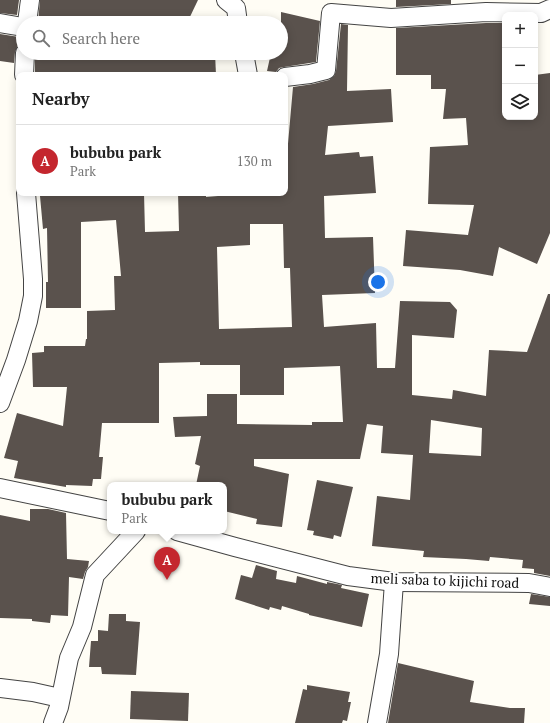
<!DOCTYPE html>
<meta charset="utf-8">
<style>
:root{--surface:#fff;--page:#f6f6f6;--text:#222;--muted:#767676;--line:#e0e0e0;--accent:#c4262e}
body{margin:0;font-family:"PT Serif",serif;background:var(--page);color:var(--text)}
.controls{position:absolute;right:12px;top:12px;display:grid;overflow:hidden;border-radius:8px;box-shadow:0 2px 10px #0003}
.controls button{width:36px;height:36px;display:grid;place-items:center;padding:0;border:0;border-bottom:1px solid var(--line);background:var(--surface);color:var(--text);font:20px sans-serif}
.you{position:absolute;left:378px;top:282px;width:14px;height:14px;margin:-10px;border:3px solid #fff;border-radius:50%;background:#1a73e8;box-shadow:0 0 0 6px #1a73e833}
.badge{display:grid;place-items:center;width:26px;height:26px;border-radius:50%;background:var(--accent);color:#fff;font-size:13px;font-weight:700}
.pin{position:absolute;translate:-50% -33px;filter:drop-shadow(0 1px 2px #0008)}
.pin::after{content:'';position:absolute;top:21px;width:14px;height:12px;background:inherit;clip-path:polygon(0 0,100% 0,50% 100%)}
.popup{position:absolute;left:107px;top:482px;width:120px;height:52px;box-sizing:border-box;display:grid;place-content:center;border-radius:8px;background:var(--surface);filter:drop-shadow(0 1px 3px #0005);font-size:13px;white-space:nowrap;color:var(--muted)}
.popup b{font-size:15px;color:var(--text)}
.popup::after{content:'';position:absolute;left:50%;top:100%;margin-left:-8px;border:8px solid transparent;border-top-color:var(--surface)}
.list{margin:0;padding:0;list-style:none}
h2{display:flex;justify-content:space-between;align-items:center;height:52px;margin:0;padding:0 16px;font-size:17px}
h2 small{font-size:13px;font-weight:400;color:var(--muted)}
.list li{display:grid;grid-template-columns:26px 1fr auto;gap:12px;align-items:center;box-sizing:border-box;height:72px;padding:0 16px;border-top:1px solid var(--line)}
.list b{display:block;font-size:15px;white-space:nowrap}
.list p{margin:0;font-size:13px;white-space:nowrap;color:var(--muted)}
.list em{font-size:13px;font-style:normal;color:var(--muted)}
.icon{flex:none;width:22px;height:22px;fill:none;stroke:currentColor;stroke-width:2;stroke-linecap:round;stroke-linejoin:round}
.map{position:relative;flex:none;width:550px;height:723px;overflow:hidden}
.search{position:absolute;background:var(--surface);box-shadow:0 2px 10px #0003;left:16px;top:16px;width:272px;height:44px;display:flex;align-items:center;gap:10px;box-sizing:border-box;padding:0 14px;border-radius:22px;color:var(--muted);font-size:15px}
.panel{position:absolute;background:var(--surface);box-shadow:0 2px 10px #0003;left:16px;top:72px;width:272px;height:124px;border-radius:8px}
.map>svg:first-child{display:block}
</style>
<div class="map">
<svg width="550" height="723" viewBox="0 0 550 723">
<rect width="100%" height="100%" fill="#fffdf5"/>
<g fill="#5a524d" fill-rule="evenodd">
<polygon points="0,0 19,0 17,15 0,13"/>
<polygon points="40,0 198,0 187,23 38,23"/>
<polygon points="396,0 451,0 451,4 396,7"/>
<polygon points="281,12 320,21 316,62 284,67 279,68 276,72 267,71 271,53 281,53"/>
<polygon points="486,23 505,23 505,117 535,117 535,75 550,73 550,233 537,264 499,247 493,276 460,270 403,266 406,230 468,235 474,205 428,204 430,147 468,145 466,118 443,119 446,89 431,89 431,75 396,75 396,28"/>
<path d="M341,24L348,25L347,91L391,89L393,122L328,126L325,155L359,152L360,157L373,156L376,193L324,196L325,238L373,237L375,293L322,295L324,327L376,323L377,368H395L400,301L450,302L457,310L454,338L412,335V395L452,399L453,390L486,396L489,350L527,352L548,294H550V576L534,573V569L522,568L523,560L490,557L489,561L466,559L423,557L424,551L372,546L377,496L410,500L413,455L381,453L383,426L367,424L360,459H254V466L289,474L282,527L256,524L257,519L224,511V485H196L200,466L195,464L201,436L175,437L173,417L207,416V394H237V424L312,425V422H343L340,366L284,368V395H240V365H200V362L159,363V423H102L99,457H103L101,479H93L92,486L66,485V487L14,478L18,461L4,458L17,413L63,426L67,387H33L32,353L44,352V346H85L86,339H87V311L115,310L114,276H121L116,220L81,222V308H46V282H48L47,228L43,229L40,196L64,193H144L145,232L179,231L178,193H206V197L254,193H285L286,155H287L293,87L313,84L329,80L334,76L336,71ZM250,224H283L284,268H290L292,327L219,329L217,247L250,245ZM431,420L482,428L481,456L429,453Z"/>
<polygon points="0,34 19,37 18,45 15,52 14,63 0,61"/>
<polygon points="35,53 215,53 216,75 35,75"/>
<polygon points="317,480 353,487 341,537 334,535 333,539 313,535 314,531 307,530"/>
<polygon points="30,509 48,509 66,513 67,559 89,561 88,567 85,572 83,579 69,577 68,616 51,615 50,623 32,621 32,619 0,618 0,515 30,521"/>
<polygon points="256,565 277,571 276,579 296,583 297,576 327,584 327,582 342,585 341,588 369,594 362,627 309,615 309,614 282,606 281,610 270,607 269,610 235,599 241,575 252,578"/>
<polygon points="531,594 550,597 550,606 529,604"/>
<polygon points="109,614 126,614 126,621 140,622 136,675 102,674 101,667 89,667 91,641 98,641 98,630 108,631"/>
<polygon points="398,663 474,681 470,702 510,708 525,708 524,723 388,723"/>
<polygon points="307,685 350,692 348,702 351,702 347,721 343,720 342,723 295,723 303,689 307,690"/>
<polygon points="131,691 189,693 188,721 130,719"/>
</g>
<g fill="none" stroke-linecap="round" stroke-linejoin="round">
<defs>
<g id="street">
<polyline points="226,0 236,8 238,23"/>
<polyline points="0,23 23,27"/>
<polyline points="27,23 30,0"/>
<polyline points="244,53 248,75"/>
<polyline points="24,75 25,53"/>
<polyline points="285,77 310,74 326,70 331,13 391,18 486,12 541,13 550,9"/>
<polyline points="0,403 16,360 28,321 33,296 33,279 26,193"/>
<polyline points="0,488 110,511"/>
<polyline points="177,531 235,547 348,576 394,582 529,583 550,587"/>
<polyline points="0,688 33,692 60,698"/>
<polyline points="53,723 59,707 69,658 82,627 95,575 136,531"/>
<polyline points="377,723 389,654 394,582"/>
</g>
</defs>
<use href="#street" stroke="#444" stroke-width="20"/>
<use href="#street" stroke="#fff" stroke-width="18"/>
</g>
<g text-anchor="middle" dominant-baseline="central" stroke-width="4" stroke-linejoin="round" paint-order="stroke">
<g font-size="14" fill="#111" stroke="#fff">
<text transform="translate(445 580) rotate(2)">meli saba to kijichi road</text>
</g>
</g>
</svg>
<div class="controls">
<button>+</button>
<button>−</button>
<button><svg class="icon" aria-label="layers" viewBox="0 0 24 24"><path d="M12 4l9 5-9 5-9-5zM3 14l9 5 9-5"/></svg></button>
</div>
<div class="you"></div>
<div class="pin badge" style="left:167px;top:580px">A</div>
<div class="popup"><b>bububu park</b>Park</div>
<div class="search"><svg class="icon" aria-label="search" viewBox="0 0 24 24"><circle cx="10" cy="10" r="6"/><path d="M15 15l6 6"/></svg>Search here</div>
<section class="panel">
<h2>Nearby<small></small></h2>
<ul class="list">
<li><span class="badge">A</span><div><b>bububu park</b><p>Park</p></div><em>130 m</em></li>
</ul>
</section>
</div>
